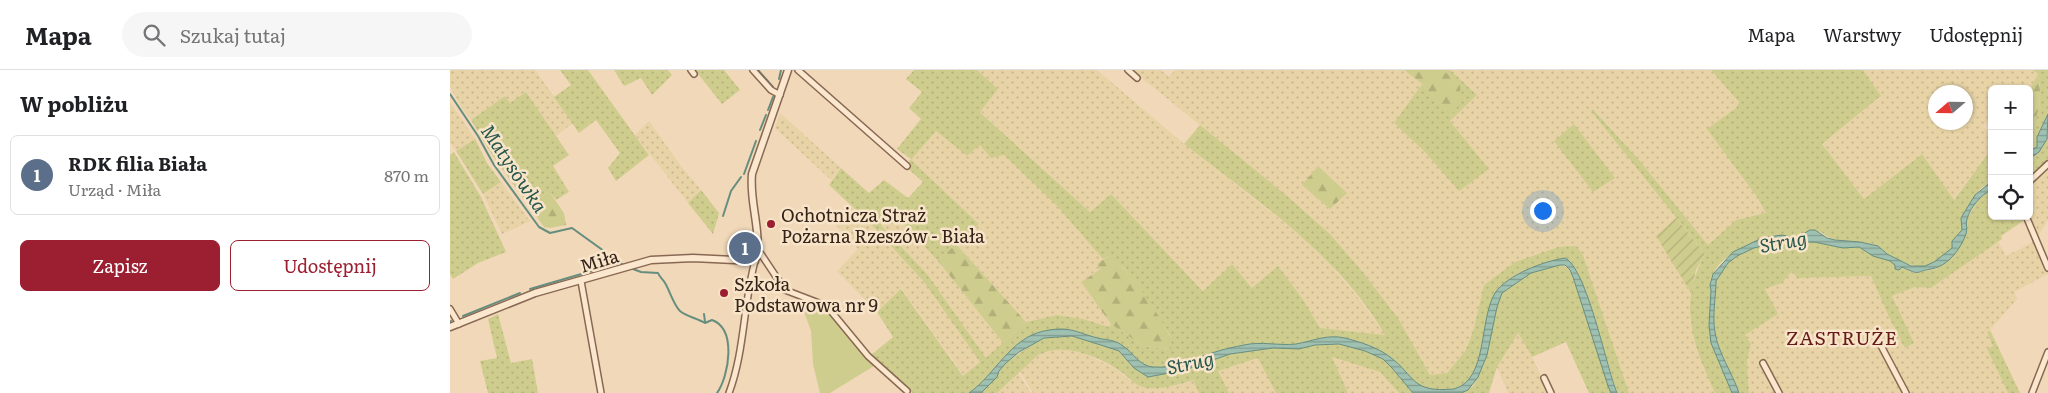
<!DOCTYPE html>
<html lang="pl">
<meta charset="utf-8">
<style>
:root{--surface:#fff;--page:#f6f6f6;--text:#202124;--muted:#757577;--line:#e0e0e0;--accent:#9c1f31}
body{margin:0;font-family:Literata,serif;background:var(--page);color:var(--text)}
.controls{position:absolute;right:15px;top:15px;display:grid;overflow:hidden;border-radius:8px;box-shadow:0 1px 4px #0004}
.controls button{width:45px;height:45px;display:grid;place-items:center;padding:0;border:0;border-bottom:1px solid var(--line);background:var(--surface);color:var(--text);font:25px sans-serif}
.compass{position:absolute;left:1478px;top:15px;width:45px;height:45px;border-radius:50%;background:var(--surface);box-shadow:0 1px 4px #0004;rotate:250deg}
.you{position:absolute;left:1092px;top:140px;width:18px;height:18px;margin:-12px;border:4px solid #fff;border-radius:50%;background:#1a73e8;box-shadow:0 0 0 8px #1a73e833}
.badge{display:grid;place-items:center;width:32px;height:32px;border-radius:50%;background:var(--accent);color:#fff;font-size:16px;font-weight:700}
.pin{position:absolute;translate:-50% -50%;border:2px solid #fff;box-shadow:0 1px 5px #0006}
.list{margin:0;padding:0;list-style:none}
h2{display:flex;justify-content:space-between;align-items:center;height:65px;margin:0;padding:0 20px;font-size:21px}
h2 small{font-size:16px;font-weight:400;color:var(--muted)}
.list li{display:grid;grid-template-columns:32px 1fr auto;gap:15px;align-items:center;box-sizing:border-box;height:80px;margin:0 10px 10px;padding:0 10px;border:1px solid var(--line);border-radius:8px}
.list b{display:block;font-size:19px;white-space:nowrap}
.list p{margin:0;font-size:16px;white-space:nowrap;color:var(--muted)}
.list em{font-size:16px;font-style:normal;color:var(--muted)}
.actions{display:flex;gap:10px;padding:15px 20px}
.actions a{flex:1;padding:11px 0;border:1px solid var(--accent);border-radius:8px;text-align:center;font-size:18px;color:var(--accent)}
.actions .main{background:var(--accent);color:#fff}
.icon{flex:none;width:28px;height:28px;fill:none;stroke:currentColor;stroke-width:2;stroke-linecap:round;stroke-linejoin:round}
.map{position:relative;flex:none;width:1598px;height:323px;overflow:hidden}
header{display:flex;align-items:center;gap:30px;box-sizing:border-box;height:70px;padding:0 25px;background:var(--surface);border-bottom:1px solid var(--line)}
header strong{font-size:24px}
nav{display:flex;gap:28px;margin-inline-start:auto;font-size:18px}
.search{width:350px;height:45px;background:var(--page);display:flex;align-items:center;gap:12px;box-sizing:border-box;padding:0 18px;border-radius:28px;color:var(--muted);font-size:19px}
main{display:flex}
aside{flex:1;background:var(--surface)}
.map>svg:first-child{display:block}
</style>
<header>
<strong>Mapa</strong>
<div class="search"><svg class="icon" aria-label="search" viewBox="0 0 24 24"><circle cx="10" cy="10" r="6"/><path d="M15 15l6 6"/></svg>Szukaj tutaj</div>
<nav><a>Mapa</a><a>Warstwy</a><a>Udostępnij</a></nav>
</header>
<main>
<aside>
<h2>W pobliżu<small></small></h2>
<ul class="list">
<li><span class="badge" style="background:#5c6f8a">1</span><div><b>RDK filia Biała</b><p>Urząd · Miła</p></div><em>870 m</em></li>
</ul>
<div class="actions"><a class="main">Zapisz</a><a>Udostępnij</a></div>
</aside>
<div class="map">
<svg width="1598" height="323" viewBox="0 0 1598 323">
<defs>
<pattern id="farmland-dots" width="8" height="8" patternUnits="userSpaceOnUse" patternTransform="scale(1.25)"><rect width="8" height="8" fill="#e7d3a6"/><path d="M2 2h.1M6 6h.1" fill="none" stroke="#c7b58e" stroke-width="1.8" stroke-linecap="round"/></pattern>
<pattern id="grass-dots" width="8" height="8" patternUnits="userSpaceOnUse" patternTransform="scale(1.25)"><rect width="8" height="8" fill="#cfcd8d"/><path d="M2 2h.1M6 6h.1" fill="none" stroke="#b2b079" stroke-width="1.8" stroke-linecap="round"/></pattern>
<pattern id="forest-firs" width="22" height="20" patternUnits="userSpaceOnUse" patternTransform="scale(1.25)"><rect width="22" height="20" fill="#cfcd8d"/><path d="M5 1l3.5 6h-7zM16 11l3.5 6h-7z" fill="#b2b079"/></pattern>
<pattern id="garden-furrows" width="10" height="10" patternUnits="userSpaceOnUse" patternTransform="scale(1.25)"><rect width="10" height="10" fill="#cfcd8d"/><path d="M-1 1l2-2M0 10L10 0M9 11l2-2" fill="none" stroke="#b2b079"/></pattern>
<pattern id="water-rules" width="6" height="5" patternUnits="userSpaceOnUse" patternTransform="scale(1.25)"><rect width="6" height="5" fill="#9fc1b2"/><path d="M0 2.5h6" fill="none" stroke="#829c90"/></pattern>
</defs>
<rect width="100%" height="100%" fill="#f1d8b9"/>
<g fill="url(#farmland-dots)" fill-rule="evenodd">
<polygon points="0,0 85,0 123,53 106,66 76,22 60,34 55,26 21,50 13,40 0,17"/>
<polygon points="527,0 647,0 734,74 854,168 878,192 906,225 936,265 870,258 854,231 802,218 782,194 754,221 661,124 640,142 530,41 548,19"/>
<polygon points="682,0 711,0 719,7 725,0 954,0 972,14 944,53 976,83 1039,99 1000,51 1027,25 1000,0 1261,0 1289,32 1286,38 1258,59 1307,127 1317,144 1286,150 1258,175 1190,91 1144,39 1141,41 1226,148 1207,166 1241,223 1240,251 1254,298 1265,323 1179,323 1133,185 1125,176 1065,192 1024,258 1016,280 997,303 980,305 948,248 912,201 880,164 836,125"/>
<path d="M1413,0H1504L1515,15L1505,0H1583L1588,4L1579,21V19H1542V52L1539,50L1533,56L1542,67V78L1503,130L1472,84L1414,129L1372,74L1431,27ZM1486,22H1516V52H1486Z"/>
<polygon points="0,32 25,69 6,81 0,72"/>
<polygon points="330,43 391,98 381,110 325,58"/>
<polygon points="199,51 231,96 251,120 238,133 185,65"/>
<polygon points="486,61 517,86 530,75 554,85 607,136 653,189 647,194 650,198 631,212 661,254 659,257 633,249 607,245 576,252 506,174 529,154 461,90"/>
<polygon points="1598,98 1598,150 1588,166 1579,145 1579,118"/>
<polygon points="51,112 80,151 52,164 33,124"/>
<polygon points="402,137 417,150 474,212 530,292 514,306 452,219 427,242 387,201 408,179 384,153"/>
<polygon points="443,144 488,191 553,273 535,291 477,204 431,155"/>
<polygon points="1548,171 1556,186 1585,171 1598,204 1564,222 1567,229 1540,260 1537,262 1544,276 1537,279 1558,323 1299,323 1297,291 1301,274 1294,265 1327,244 1315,219 1332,213 1342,201 1347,208 1421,206 1438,245 1456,278 1464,273 1441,226 1465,217 1481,218"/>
<polygon points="1068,263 1082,287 1099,323 1058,323 1047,297"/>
<polygon points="609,278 636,284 666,299 682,312 702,318 720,317 743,310 749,323 583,323 570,301 588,285 595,281"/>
<polygon points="882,287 930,302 949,323 898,323"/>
<polygon points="809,288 826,323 779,323 767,301"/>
<polygon points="568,303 581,323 547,323"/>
</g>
<g fill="url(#grass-dots)" fill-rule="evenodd">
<polygon points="110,0 138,0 199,85 166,111 158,98 170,83 146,50 129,63 104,27 121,15"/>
<polygon points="164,0 218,0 222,5 202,25 191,8 174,16"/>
<polygon points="245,0 274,0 290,20 272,34"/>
<path d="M464,0H527L548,19L530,42L640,142L661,124L753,221L782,194L802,218L828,196L854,231L870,258L935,265C888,184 807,131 734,74L750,55L836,125L880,164L912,201L948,248L980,305L997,303L1016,280L1024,258L1034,215L1065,192L1109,177L1126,176L1133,185L1179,323H1167L1143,244L1127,201L1114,188C1095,191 1056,205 1045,223C1031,249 1036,310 1004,319C962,323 967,309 943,289C930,279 910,272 894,268C877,264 863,271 846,274C829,276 811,271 794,275C784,277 774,279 764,282C744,288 725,299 703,297C689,296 684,283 673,276C667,271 660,270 652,269C628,264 622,255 594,261C560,268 545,305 519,323H463L421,285L443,267L427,242L451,219L513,306L530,292L474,212L417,150L379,115L391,98L419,123L434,110L458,128L473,112L455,96L461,89L447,79L471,49L459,38L472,22L456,9ZM486,61L517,86L530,75L541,88L554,85L607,136L653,189L658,186L674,198L700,234L720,265L721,279L693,276L661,254L659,257L633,249L607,245L576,252L536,288L477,204L431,155L444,144L488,191L529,154L461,90Z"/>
<polygon points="993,0 1000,0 1027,25 1000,51 1039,99 1009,121 976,83 944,53 972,14 1001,46 1010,15"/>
<path d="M1261,0H1413L1431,26L1372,74L1414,129L1472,84L1504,130L1542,78V111L1530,119L1511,148L1512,160L1502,171V178C1495,185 1482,196 1473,196C1461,197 1446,190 1436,183C1433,181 1430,178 1427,176C1408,168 1386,176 1371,162C1366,163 1359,162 1355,164C1353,164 1351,167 1349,168C1342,170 1334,165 1326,166C1304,169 1254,191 1261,220L1259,255L1261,273L1282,323H1265C1243,274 1227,235 1255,184L1141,41L1143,39L1190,91L1258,175L1286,150L1316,143L1307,127L1257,59L1286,38L1289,32Z"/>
<path d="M1583,0H1598V44L1589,63L1587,77L1579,81V56L1581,57C1592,39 1591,23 1588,4Z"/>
<polygon points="76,22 119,85 103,96 119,122 106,130 99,121 79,136 42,85 21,50 55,26 60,33"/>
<polygon points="1124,54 1165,108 1143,122 1104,71"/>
<polygon points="1598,55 1598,91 1579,108 1579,89 1591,79 1597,69"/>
<polygon points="25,69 37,93 51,112 33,124 6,81"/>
<polygon points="4,82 31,127 56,182 28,193 3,209 0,204 0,85"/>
<polygon points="251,120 269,143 263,164 238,133"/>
<path d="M1542,120V146H1575L1576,149L1551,166L1552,169L1481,218L1465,217L1442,226L1464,273L1455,278L1438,245L1421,206L1347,208L1342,201L1332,213L1315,219L1328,244L1295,265L1301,274L1297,291L1299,323H1289C1282,302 1269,283 1265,262C1262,246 1266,227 1266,211L1278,193L1287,186L1304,178L1322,173L1364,172L1393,178L1409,177L1464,203L1486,199L1503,186L1517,162L1516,150L1530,127Z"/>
<path d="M1110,195C1117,196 1120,200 1123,207L1161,323H1139L1116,272L1082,287L1068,263L1047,297L1039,323H1011L1023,316L1032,298L1037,285L1047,237L1052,223L1081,203Z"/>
<polygon points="48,244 61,293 82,289 88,323 38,323 30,291 47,288 38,249"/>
<polygon points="1540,260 1570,323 1558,323 1537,279 1543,276 1537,262"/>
<path d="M622,266L669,281L684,298L698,307L735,300L780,284L823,278L849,279L865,275L889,274L915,281L933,289L942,298L963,323H949L930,302L882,287L898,323H826L808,288L768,301L779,323H749L743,310C727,315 709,321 693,317C685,315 680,309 674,304C652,287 613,271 588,285L547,323H531L547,307L549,301L556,293L585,272L594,268Z"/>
</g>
<g fill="url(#forest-firs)">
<polygon points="954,0 993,0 1010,15 1011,32 1000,46 972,14"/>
<path d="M1588,4C1591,23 1592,40 1581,57L1579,56V21Z"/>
<polygon points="868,96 897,123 880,139 852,115"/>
<polygon points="99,121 114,143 116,155 100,158 94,157 79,136"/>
<polygon points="506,174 576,252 553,273 488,191"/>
<path d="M658,186C676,193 709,245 719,264C721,268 722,274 721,279L693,276L661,254L631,212L650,199L647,194Z"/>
</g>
<polygon fill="#cfcd8d" points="357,231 359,240 369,237 378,242 424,296 380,323 370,323 363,294 361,261 353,239"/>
<polygon fill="url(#garden-furrows)" points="1226,148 1255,184 1246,200 1241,223 1206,166"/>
<g fill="url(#water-rules)" stroke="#668e7f">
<polygon points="1598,44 1597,69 1589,82 1579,89 1579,81 1587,77 1587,67"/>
<path d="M1542,111V120C1531,124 1520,138 1517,149C1515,154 1518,159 1516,164C1510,180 1498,196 1481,199C1463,202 1472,206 1452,197L1449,200L1445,199V195L1440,191L1423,186L1409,177L1393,178L1364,172L1322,173L1304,178L1287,186L1278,193L1266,211C1266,227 1262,245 1265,262C1268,283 1282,302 1289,323H1282L1261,273L1259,255L1261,220L1260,215L1263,204L1283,182L1312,168L1332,165L1346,168L1360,160H1365L1377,168L1385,170L1410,172L1428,176L1437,184L1461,196H1475L1484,192L1502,178V171L1512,160L1511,148L1525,125Z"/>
<path d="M1115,188C1137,199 1156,296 1167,323H1161L1158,316L1123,207L1120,200L1115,195H1110L1081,203L1052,223L1047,237L1037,285L1028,307L1018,320L1011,323H963L942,298L933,289L915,281L889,274L865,275L849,279L823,278L780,284L735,300L698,307L684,298L669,281L657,277L622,266L594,268L569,282L556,293L549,301L547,307L531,323H519C545,305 560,268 594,261C622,255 628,264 652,269C660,270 667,271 673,276C684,283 689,296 703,297C726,299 744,288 765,282C774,279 784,277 794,275C811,271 829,276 846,274C863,271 877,264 895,268C910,272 927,277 940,287C966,306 960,323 1004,319C1038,310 1029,249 1045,223C1057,205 1094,191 1115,188Z"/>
</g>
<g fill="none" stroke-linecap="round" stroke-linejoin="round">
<g stroke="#668e7f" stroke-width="2">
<polyline points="308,0 323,17"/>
<polyline points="329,9 331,0"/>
<polyline points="0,24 28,66 44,95 89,157 100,163 122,158 172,194"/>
<polyline points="318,40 323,27"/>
<polyline points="310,60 316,45"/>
<polyline points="294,104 306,71"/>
<polyline points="273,146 281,121 291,107"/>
<path d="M183,199L191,202L208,203C210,208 213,209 215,213C220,221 223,234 230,241C237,247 247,248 255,253L262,250C287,259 279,306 267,323"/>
<polyline points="80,219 169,193"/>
<polyline points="254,244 255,252"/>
<polyline points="13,246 70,223"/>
<polyline points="0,252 1,251"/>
</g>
<defs>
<g id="minor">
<polyline points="241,0 244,4"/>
<polyline points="303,0 321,20 330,25"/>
<polyline points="348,0 457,96"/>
<polyline points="678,0 687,8"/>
<polyline points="1579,112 1598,94"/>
<polyline points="1576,146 1598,198"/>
<polyline points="307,184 311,184 335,220 369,233 380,240 418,286 457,321"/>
<polyline points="131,211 151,323"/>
<polyline points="0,239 9,254"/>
<polyline points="1428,270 1456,323"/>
<polyline points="1313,293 1329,323"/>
<polyline points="1094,308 1101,323"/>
<path d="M279,323C295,280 293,235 305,191"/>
<polyline points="1582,323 1598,282"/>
</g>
<path id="tertiary" d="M0,257L85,223L201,190L243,188L305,191C313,163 299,134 302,104L338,0"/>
</defs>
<use href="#minor" stroke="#886853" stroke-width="8"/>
<use href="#tertiary" stroke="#886853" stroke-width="9"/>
<use href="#minor" stroke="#fbe7cd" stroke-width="5"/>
<use href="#tertiary" stroke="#fbe7cd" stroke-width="6"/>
</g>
<g fill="#9c1f31" stroke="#f8e4c9" stroke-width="2">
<circle cx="321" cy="154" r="5"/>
<circle cx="274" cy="223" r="5"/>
</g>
<g text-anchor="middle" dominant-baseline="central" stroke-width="5" stroke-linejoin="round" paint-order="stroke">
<g font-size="18" fill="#362319" stroke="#f8e4c9" text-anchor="start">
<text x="331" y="144">Ochotnicza Straż<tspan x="331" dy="21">Pożarna Rzeszów - Biała</tspan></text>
<text x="284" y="213">Szkoła<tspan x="284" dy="21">Podstawowa nr 9</tspan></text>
</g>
<g font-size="18" fill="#362319" stroke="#f8e4c9">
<text transform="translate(149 190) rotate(-17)">Miła</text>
</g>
<g font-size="19" font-style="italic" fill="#27574d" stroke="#f8e4c9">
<text transform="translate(65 98) rotate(56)">Matysówka</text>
<text transform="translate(1333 171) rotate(-10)">Strug</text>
<text transform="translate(740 292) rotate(-12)">Strug</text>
</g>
<g font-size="19" letter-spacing="1" fill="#661b16" stroke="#f8e4c9">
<text x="1392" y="267">ZASTRUŻE</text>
</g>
</g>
</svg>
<div class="controls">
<button>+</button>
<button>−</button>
<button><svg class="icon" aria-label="locate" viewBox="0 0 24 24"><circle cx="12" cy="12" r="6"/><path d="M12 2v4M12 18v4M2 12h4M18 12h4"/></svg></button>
</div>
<svg class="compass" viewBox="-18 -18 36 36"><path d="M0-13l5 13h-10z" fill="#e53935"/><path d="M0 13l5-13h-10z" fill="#757577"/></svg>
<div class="you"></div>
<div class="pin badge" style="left:295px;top:178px;background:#5c6f8a">1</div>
</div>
</main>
